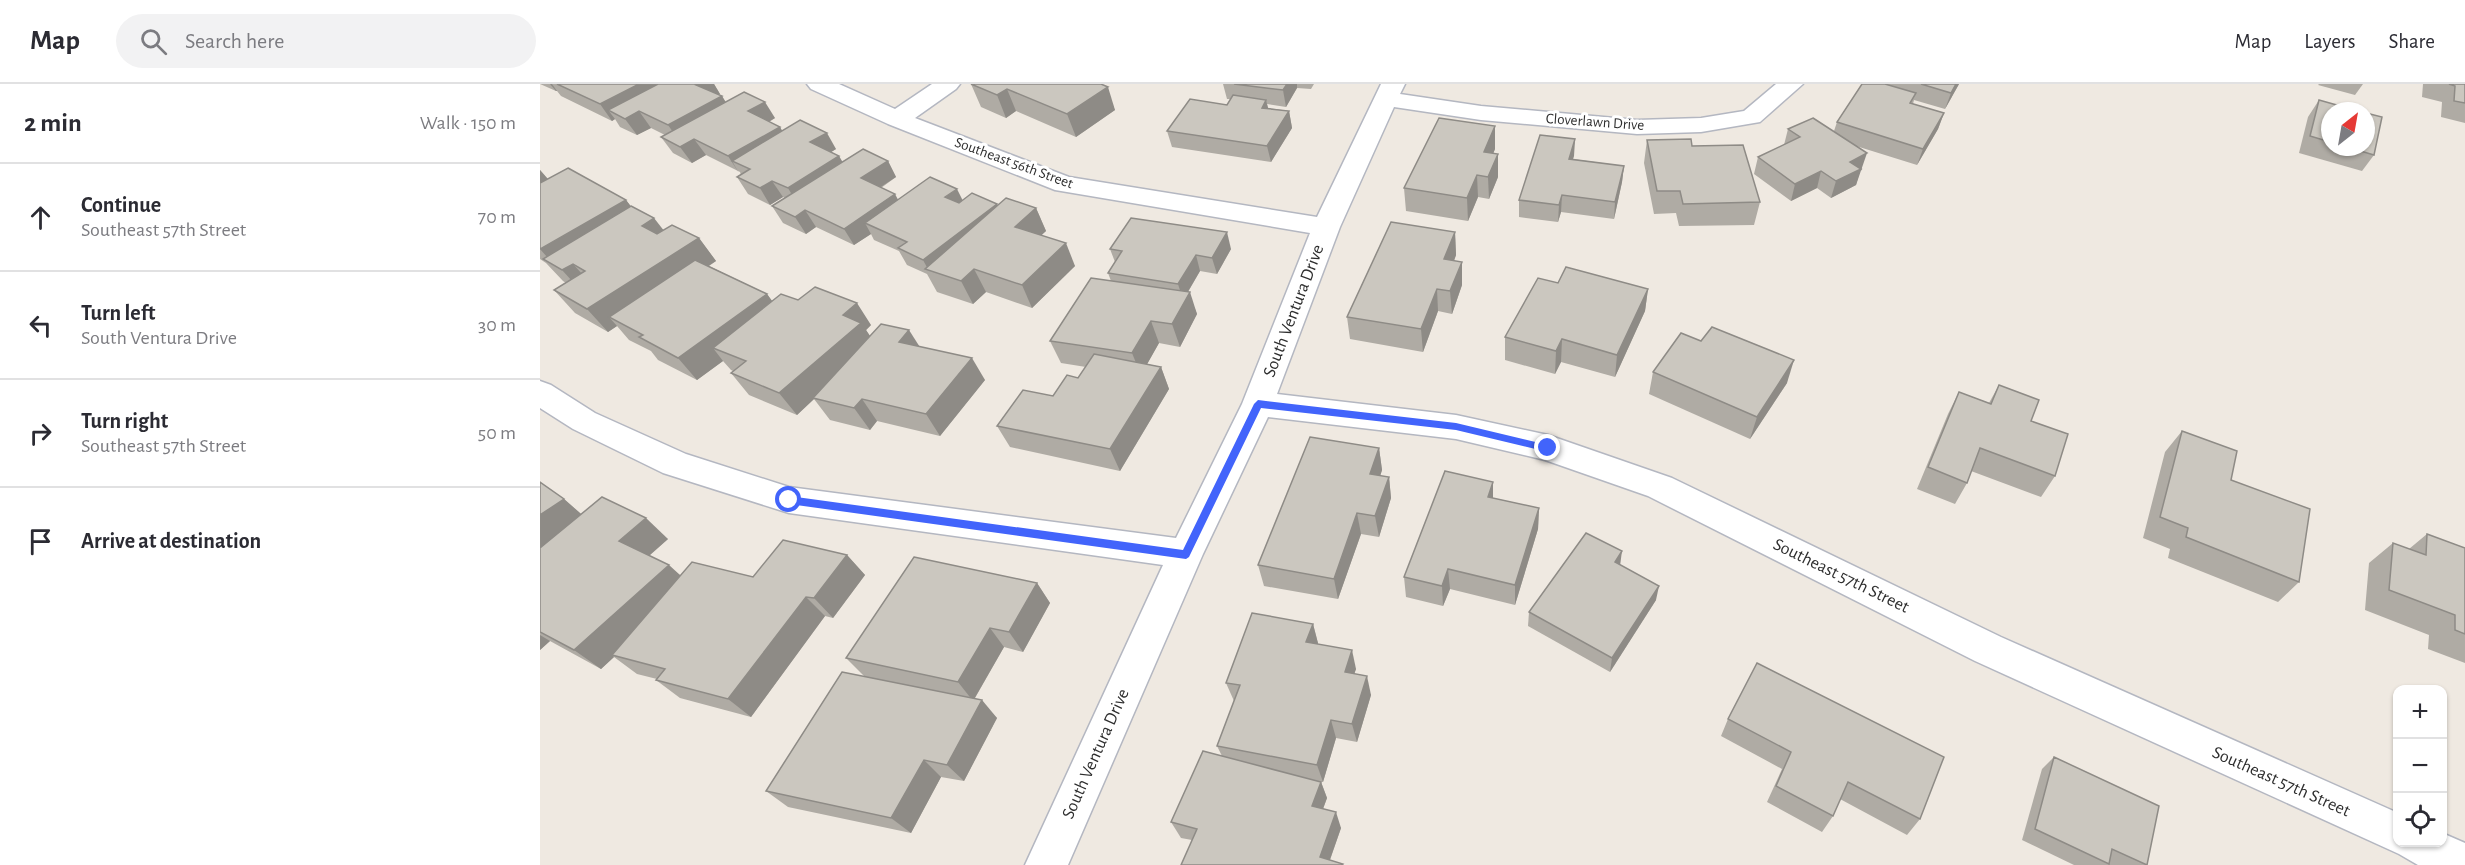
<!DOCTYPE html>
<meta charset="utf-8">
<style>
:root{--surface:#fff;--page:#f2f2f3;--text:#2b2b33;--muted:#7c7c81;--line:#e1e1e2}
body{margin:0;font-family:"Alegreya Sans",sans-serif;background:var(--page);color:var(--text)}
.controls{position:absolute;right:18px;bottom:18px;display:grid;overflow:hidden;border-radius:12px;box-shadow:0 2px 4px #0004}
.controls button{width:54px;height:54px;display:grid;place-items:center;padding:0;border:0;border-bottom:2px solid var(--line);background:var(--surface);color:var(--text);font:30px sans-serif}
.compass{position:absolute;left:1781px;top:18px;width:54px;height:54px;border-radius:50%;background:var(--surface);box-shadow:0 2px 4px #0004;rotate:31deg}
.stop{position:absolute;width:18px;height:18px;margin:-14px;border:4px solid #4264fb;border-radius:50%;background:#fff}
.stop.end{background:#4264fb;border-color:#fff;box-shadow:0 2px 6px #0008}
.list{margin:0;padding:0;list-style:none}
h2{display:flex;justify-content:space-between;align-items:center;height:78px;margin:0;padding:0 24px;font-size:26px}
h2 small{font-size:20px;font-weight:400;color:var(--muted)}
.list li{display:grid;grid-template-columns:39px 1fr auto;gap:18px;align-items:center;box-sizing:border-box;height:108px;padding:0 24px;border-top:2px solid var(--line)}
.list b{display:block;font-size:22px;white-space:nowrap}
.list p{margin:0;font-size:20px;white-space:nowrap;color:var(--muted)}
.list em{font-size:20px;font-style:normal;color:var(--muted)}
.icon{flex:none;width:33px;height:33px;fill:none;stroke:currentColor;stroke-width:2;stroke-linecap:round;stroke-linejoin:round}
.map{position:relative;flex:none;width:1925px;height:781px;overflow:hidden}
header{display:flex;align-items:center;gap:36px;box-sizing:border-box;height:84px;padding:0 30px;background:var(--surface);border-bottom:2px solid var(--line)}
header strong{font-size:28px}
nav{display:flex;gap:33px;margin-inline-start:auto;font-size:21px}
.search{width:420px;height:54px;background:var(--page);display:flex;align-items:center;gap:15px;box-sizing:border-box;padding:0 21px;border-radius:33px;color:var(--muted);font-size:22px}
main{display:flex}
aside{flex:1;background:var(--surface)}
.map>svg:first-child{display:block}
</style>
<header>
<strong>Map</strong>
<div class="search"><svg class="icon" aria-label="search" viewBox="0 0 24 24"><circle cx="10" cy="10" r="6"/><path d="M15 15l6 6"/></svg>Search here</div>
<nav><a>Map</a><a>Layers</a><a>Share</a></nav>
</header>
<main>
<aside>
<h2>2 min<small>Walk · 150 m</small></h2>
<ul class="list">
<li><svg class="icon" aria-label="ahead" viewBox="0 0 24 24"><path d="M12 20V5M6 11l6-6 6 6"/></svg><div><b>Continue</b><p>Southeast 57th Street</p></div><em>70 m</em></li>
<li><svg class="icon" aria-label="left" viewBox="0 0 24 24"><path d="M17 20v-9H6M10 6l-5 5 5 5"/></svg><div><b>Turn left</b><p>South Ventura Drive</p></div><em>30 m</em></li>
<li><svg class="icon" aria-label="right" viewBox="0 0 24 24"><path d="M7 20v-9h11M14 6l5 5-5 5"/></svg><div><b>Turn right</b><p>Southeast 57th Street</p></div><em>50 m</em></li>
<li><svg class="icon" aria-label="arrive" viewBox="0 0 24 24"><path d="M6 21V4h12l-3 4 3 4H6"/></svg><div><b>Arrive at destination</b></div></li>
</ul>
</aside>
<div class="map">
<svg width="1925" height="781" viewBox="0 0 1925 781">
<rect width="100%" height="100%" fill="#efe9e1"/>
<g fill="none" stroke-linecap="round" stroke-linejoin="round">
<defs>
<polygon id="minor" points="267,0 299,0 355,25 392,0 420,0 416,5 375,34 529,93 777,133 841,0 865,0 860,10 941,22 1097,36 1161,34 1204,27 1236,0 1263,0 1220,38 1161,48 1097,50 941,36 854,23 800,143 737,310 916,331 1008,351 1132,394 1461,553 1858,729 1858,758 1902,758 1902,749 1925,759 1925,781 1878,781 1859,770 1435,577 1108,412 1005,376 916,355 728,333 663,470 528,781 485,781 623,481 249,429 123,389 33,345 0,324 0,297 11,301 55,329 146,370 249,403 636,454 702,320 770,149 515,106 348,40 271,5"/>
</defs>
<use href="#minor" stroke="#b4b7c1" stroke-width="3"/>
<use href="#minor" fill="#fff" fill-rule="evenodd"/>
</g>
<g fill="#afaba4">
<polygon points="0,0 174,0 180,10 178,11 182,12 185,18 235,34 229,38 240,43 242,47 296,65 291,68 299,72 302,78 348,77 356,93 341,104 358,116 423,116 458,121 496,124 506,147 501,151 535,182 492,224 446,208 433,220 397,208 387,190 367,181 359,167 334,156 331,150 314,161 276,143 266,150 243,139 232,122 245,114 243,113 230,121 208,110 197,93 201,91 200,88 166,71 152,79 133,69 121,53 125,51 111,44 97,51 80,43 75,35 72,37 21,12 17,7 16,7"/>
<polygon points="431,0 561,0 575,26 536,53 476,27 466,34 441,23"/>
<polygon points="683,0 774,0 771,5 757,4 746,23 727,20 728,24 749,27 752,44 731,78 632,63 627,47 687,21 690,15 687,15"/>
<polygon points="1322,0 1419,0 1405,25 1374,16 1373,20 1404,29 1398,45 1377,81 1316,62 1322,86 1320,87 1316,101 1291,114 1277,104 1251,117 1214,90 1218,73 1244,61 1248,45 1294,47 1297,38"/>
<polygon points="1779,0 1823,0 1815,11 1778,1"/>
<polygon points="1883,0 1925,0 1925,39 1901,33 1902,18 1882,13"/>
<polygon points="1779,16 1790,27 1790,63 1826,63 1834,71 1822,87 1759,69 1768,33"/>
<polygon points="955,42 955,65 953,70 958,93 949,115 938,113 928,137 866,127 864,104"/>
<polygon points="1035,55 1033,75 1084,82 1082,98 1074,135 1021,128 1018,138 979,133 979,116"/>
<polygon points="1107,56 1152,62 1220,118 1214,141 1139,142 1136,129 1114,130 1104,79"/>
<polygon points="0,86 8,95 86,116 91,123 123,146 159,154 176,177 169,182 227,210 232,217 258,216 331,241 326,246 330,252 379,262 445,296 400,352 337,337 330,346 290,336 274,315 257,331 209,311 191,289 193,287 191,286 183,277 157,296 118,276 111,267 89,256 77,242 68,248 35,229 14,206 26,199 23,197 6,179 0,175"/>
<polygon points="915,148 916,171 914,177 922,201 912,230 898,227 883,268 810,255 807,233"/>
<polygon points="570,165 691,165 677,190 660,187 648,208 657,230 640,263 619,259 607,280 621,283 629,305 580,387 470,363 457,342 513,312 538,294 546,283 521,279 510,257 571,197 568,189 575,178"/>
<polygon points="1018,199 1108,205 1105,227 1075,293 1021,278 1015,290 965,276 965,253"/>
<polygon points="1113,288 1247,299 1210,355 1109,310"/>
<polygon points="1459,301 1491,337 1515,392 1501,413 1431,387 1427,399 1415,420 1377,405 1408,330 1419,308 1449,319"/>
<polygon points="1642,347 1691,396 1759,498 1738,518 1628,474 1630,465 1603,454 1625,368"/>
<polygon points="839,364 842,386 840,392 849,393 851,414 839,453 821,450 798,515 724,502 718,481"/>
<polygon points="0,398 24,415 41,430 128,455 109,472 140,491 213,493 307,471 325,491 293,534 285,532 211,633 140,614 116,596 117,595 97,590 74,573 61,585 10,557 0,566"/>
<polygon points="953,414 999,424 998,445 975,521 910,505 903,522 866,513 864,493"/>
<polygon points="1887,450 1925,464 1925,579 1888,565 1889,551 1825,526 1829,479 1853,459 1869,465"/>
<polygon points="1080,481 1116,516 1070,588 988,542 989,528"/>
<polygon points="497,499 510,519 483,568 464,563 435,614 457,634 424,697 401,693 371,749 248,723 226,707 325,593 306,574"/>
<polygon points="773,540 778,560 816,585 814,589 831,611 817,658 796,654 783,698 775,697 781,698 787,714 783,725 801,744 790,776 652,756 641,754 631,738 682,672 677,662 694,617 686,599"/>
<polygon points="1188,635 1380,735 1367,751 1300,715 1293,732 1282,748 1227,718 1242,685 1181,652"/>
<polygon points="1514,673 1607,781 1534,781 1482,756 1502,685"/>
</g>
<g fill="#8e8b86">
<polygon points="10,0 12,0 17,7 16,7"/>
<polygon points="99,0 141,0 68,26 75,35 72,37 60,20"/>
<polygon points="158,0 174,0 180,10 167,17 156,1"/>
<polygon points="747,0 757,0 757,4 746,23 743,6"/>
<polygon points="1416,0 1419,0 1405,25 1411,9"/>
<polygon points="568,3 575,26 536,53 527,30"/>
<polygon points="467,5 476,27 466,34 457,11"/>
<polygon points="182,12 192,28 140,58 128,41"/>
<polygon points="726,16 730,32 722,24"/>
<polygon points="225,18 235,34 218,44 208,27"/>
<polygon points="99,27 111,44 97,51 85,35"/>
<polygon points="749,27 752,44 731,78 727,62"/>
<polygon points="1404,29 1398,45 1377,81 1383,65"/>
<polygon points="955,42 955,65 944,91 944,68"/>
<polygon points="240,43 249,59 192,77 199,89 188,72"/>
<polygon points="287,49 296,65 280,75 270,58"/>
<polygon points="154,55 166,71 152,79 140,63"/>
<polygon points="1035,55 1034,72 1028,91 1029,75"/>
<polygon points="1327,69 1316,101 1291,114 1296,97 1310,78"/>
<polygon points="958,70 958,93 949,115 948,93"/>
<polygon points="299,72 309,89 258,121 248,104"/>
<polygon points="348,77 356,93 330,110 321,94"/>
<polygon points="1084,82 1082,98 1074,135 1075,118"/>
<polygon points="0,86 18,107 0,116"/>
<polygon points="1281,87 1277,104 1251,117 1255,100"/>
<polygon points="937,91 938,113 928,137 927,114"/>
<polygon points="232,97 243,113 230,121 220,104"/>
<polygon points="417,105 425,121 413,130 405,113"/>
<polygon points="355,110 364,127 325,139 331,150 314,161 304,145"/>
<polygon points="1022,111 1021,128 1018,138 1019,121"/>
<polygon points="86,116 104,139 33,180 53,202 43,209 22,186 15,182 0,165"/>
<polygon points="457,120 465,136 389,187 383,176"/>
<polygon points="496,124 506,147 486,166 475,143"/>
<polygon points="265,126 276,143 266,150 255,133"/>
<polygon points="114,134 132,157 102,142"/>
<polygon points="687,148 691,165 677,190 672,174"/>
<polygon points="915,148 916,171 906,198 904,175"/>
<polygon points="159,154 176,177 81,239 69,233 77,242 68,248 47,225"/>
<polygon points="526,159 535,182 492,224 482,201"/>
<polygon points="656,171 660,187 643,216 638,200"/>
<polygon points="922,178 922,201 912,230 910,207"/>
<polygon points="434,185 446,208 433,220 421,197"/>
<polygon points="897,205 898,227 883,268 881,245"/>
<polygon points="1108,205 1105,227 1075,293 1077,271"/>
<polygon points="650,208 657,230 640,263 632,240"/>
<polygon points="227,210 243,232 173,264 183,277 157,296 138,274"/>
<polygon points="317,219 331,241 326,246 336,261 273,314 274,315 257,331 239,309 303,231"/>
<polygon points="611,237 619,259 601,291 592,269"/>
<polygon points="369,246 383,268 359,258"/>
<polygon points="1022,255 1021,278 1015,290 1016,267"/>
<polygon points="432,274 445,296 400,352 386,330"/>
<polygon points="1254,276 1247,299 1210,355 1217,333"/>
<polygon points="621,283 629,305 580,387 570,365"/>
<polygon points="322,315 337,337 330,346 314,324"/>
<polygon points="839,364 842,386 834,411 830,390"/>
<polygon points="849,393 851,414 839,453 835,432"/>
<polygon points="953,398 953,419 948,413"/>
<polygon points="24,415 48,436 0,470 0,431"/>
<polygon points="999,424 998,445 975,521 975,501"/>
<polygon points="817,429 821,450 798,515 794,495"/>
<polygon points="106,434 128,455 103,477 79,457"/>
<polygon points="1082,467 1080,482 1075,478"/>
<polygon points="307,471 325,491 293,534 274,514"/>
<polygon points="129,481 151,501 72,571 74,573 61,585 34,566"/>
<polygon points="908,485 910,505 903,522 902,502"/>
<polygon points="497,499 510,519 483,568 469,548"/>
<polygon points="1119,502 1116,516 1070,588 1072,574"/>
<polygon points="266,513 285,532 211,633 188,615"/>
<polygon points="773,540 778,559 772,577 766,558"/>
<polygon points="450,544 464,563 433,617 418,598"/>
<polygon points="0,551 10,557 0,566"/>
<polygon points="812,566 816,585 809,606 805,588"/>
<polygon points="827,592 831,611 817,658 812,640"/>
<polygon points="442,616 457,634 424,697 407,681"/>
<polygon points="791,636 796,654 783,698 777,681"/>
<polygon points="384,676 401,693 371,749 351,734"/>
<polygon points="781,698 787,714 778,738 772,722"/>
<polygon points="796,728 801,744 788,781 780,773"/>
</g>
<g fill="#cbc7bf" stroke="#8e8b86" stroke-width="1.5">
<polygon points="17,0 99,0 60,20"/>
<polygon points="118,0 158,0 156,1 182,12 128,41 99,27 85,35 68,26"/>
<polygon points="431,0 561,0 568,3 527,30 467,5 457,11"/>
<polygon points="694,0 747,0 743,6"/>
<polygon points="1322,0 1345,0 1376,9 1370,19 1404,29 1383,65 1297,38"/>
<polygon points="1381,0 1416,0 1411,9"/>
<polygon points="1909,0 1925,0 1925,19 1914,17 1915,2"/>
<polygon points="204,8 225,18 208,27 240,43 188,72 154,55 140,63 121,53"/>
<polygon points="693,11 726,16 722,24 749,27 727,62 627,47 650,15 687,21"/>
<polygon points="1779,16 1818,27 1790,27 1790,58 1770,52"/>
<polygon points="1826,29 1842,33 1834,71 1807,63 1826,63"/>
<polygon points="899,34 955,42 944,68 958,70 948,93 937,91 927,114 864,104"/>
<polygon points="1273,34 1327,69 1310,78 1321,85 1296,97 1281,87 1255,100 1218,73 1260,53 1248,45"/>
<polygon points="260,36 287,49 270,58 299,72 248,104 232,97 220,104 197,93 210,85 192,77"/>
<polygon points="1000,51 1035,55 1029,75 1084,82 1075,118 1022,111 1019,121 979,116"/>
<polygon points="1151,55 1152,62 1203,61 1220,118 1143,120 1140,107 1117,107 1107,56"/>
<polygon points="323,65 348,77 321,94 355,110 304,145 265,126 255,133 232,122"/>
<polygon points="28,84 86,116 0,165 0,99"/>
<polygon points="390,93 417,105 405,113 419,119 432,109 457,120 383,176 358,164 367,158 325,139"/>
<polygon points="466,114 496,124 475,143 526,159 482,201 434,185 421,197 385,185"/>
<polygon points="91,122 114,134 102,142 117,150 132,141 159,154 47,225 14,206 45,187 33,180 22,186 3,175"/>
<polygon points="591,134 687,148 672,174 656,171 638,200 568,189 582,167 570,165"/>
<polygon points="851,138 915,148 904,175 922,178 910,207 897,205 881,245 807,233"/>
<polygon points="155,176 227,210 138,274 99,253 103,251 69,233"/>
<polygon points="1026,183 1108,205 1077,271 1022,255 1016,267 965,253 998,194 1018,199"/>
<polygon points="551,194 650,208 632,240 611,237 592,269 510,257"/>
<polygon points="275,203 317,219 303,231 321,239 239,309 191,289 206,277 173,264 241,210 258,216"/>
<polygon points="341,240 369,246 359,258 432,274 386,330 322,315 314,324 273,314"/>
<polygon points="1172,243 1254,276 1217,333 1113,288 1141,249 1161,257"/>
<polygon points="554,270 621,283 570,365 457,342 483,306 513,312 527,291 538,294"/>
<polygon points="1459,301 1499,316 1491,337 1528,350 1515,392 1440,364 1427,399 1388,383 1419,308 1451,320"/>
<polygon points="1642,347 1697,367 1691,396 1770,425 1759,498 1646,453 1648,444 1620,433"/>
<polygon points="770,353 839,364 830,390 849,393 835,432 817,429 794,495 718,481"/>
<polygon points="905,387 953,398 948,413 999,424 975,501 908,485 902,502 864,493"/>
<polygon points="0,398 24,415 0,431"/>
<polygon points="62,413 106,434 79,457 129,481 34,566 0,548 0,464"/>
<polygon points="1046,449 1082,467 1075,478 1119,502 1072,574 989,528"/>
<polygon points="1887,450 1925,464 1925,550 1915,546 1915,531 1849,506 1853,459 1886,471"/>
<polygon points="243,456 307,471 274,514 266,513 188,615 116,596 125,585 72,571 152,478 213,493"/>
<polygon points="374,473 497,499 469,548 450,544 418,598 306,574"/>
<polygon points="712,529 773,540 766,558 812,566 805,588 827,592 812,640 791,636 777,681 677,662 700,601 686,599"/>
<polygon points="1217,579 1404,673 1380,735 1308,698 1293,732 1236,702 1251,668 1188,635"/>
<polygon points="302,588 442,616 407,681 384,676 351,734 226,707"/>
<polygon points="663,667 781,698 772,722 796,728 780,773 803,780 802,781 641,781 657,745 631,738"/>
<polygon points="1514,673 1619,722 1607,781 1572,765 1569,780 1495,745"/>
</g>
<polygon fill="#4264fb" points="718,316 916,339 1008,361 1013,364 1008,368 916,346 721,324 649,473 646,475 249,420 244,416 249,412 643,466 714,320"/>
<g text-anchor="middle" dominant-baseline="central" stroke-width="6" stroke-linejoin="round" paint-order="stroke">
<g font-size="15" fill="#2e2e2e" stroke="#fff">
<text transform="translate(1055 38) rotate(4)">Cloverlawn Drive</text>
<text transform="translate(474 79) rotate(20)">Southeast 56th Street</text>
</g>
<g font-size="18" fill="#2e2e2e" stroke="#fff">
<text transform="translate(754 227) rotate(-69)">South Ventura Drive</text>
<text transform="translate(1301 492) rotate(26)">Southeast 57th Street</text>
<text transform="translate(556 670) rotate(-66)">South Ventura Drive</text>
<text transform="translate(1741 698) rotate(24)">Southeast 57th Street</text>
</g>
</g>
</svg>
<div class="controls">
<button>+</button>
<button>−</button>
<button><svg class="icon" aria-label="locate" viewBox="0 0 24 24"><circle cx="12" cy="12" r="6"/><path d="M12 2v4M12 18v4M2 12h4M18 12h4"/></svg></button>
</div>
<svg class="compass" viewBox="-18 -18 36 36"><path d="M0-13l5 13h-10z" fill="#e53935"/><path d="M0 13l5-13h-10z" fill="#7c7c81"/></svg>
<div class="stop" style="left:249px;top:416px"></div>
<div class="stop end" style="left:1008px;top:364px"></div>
</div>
</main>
